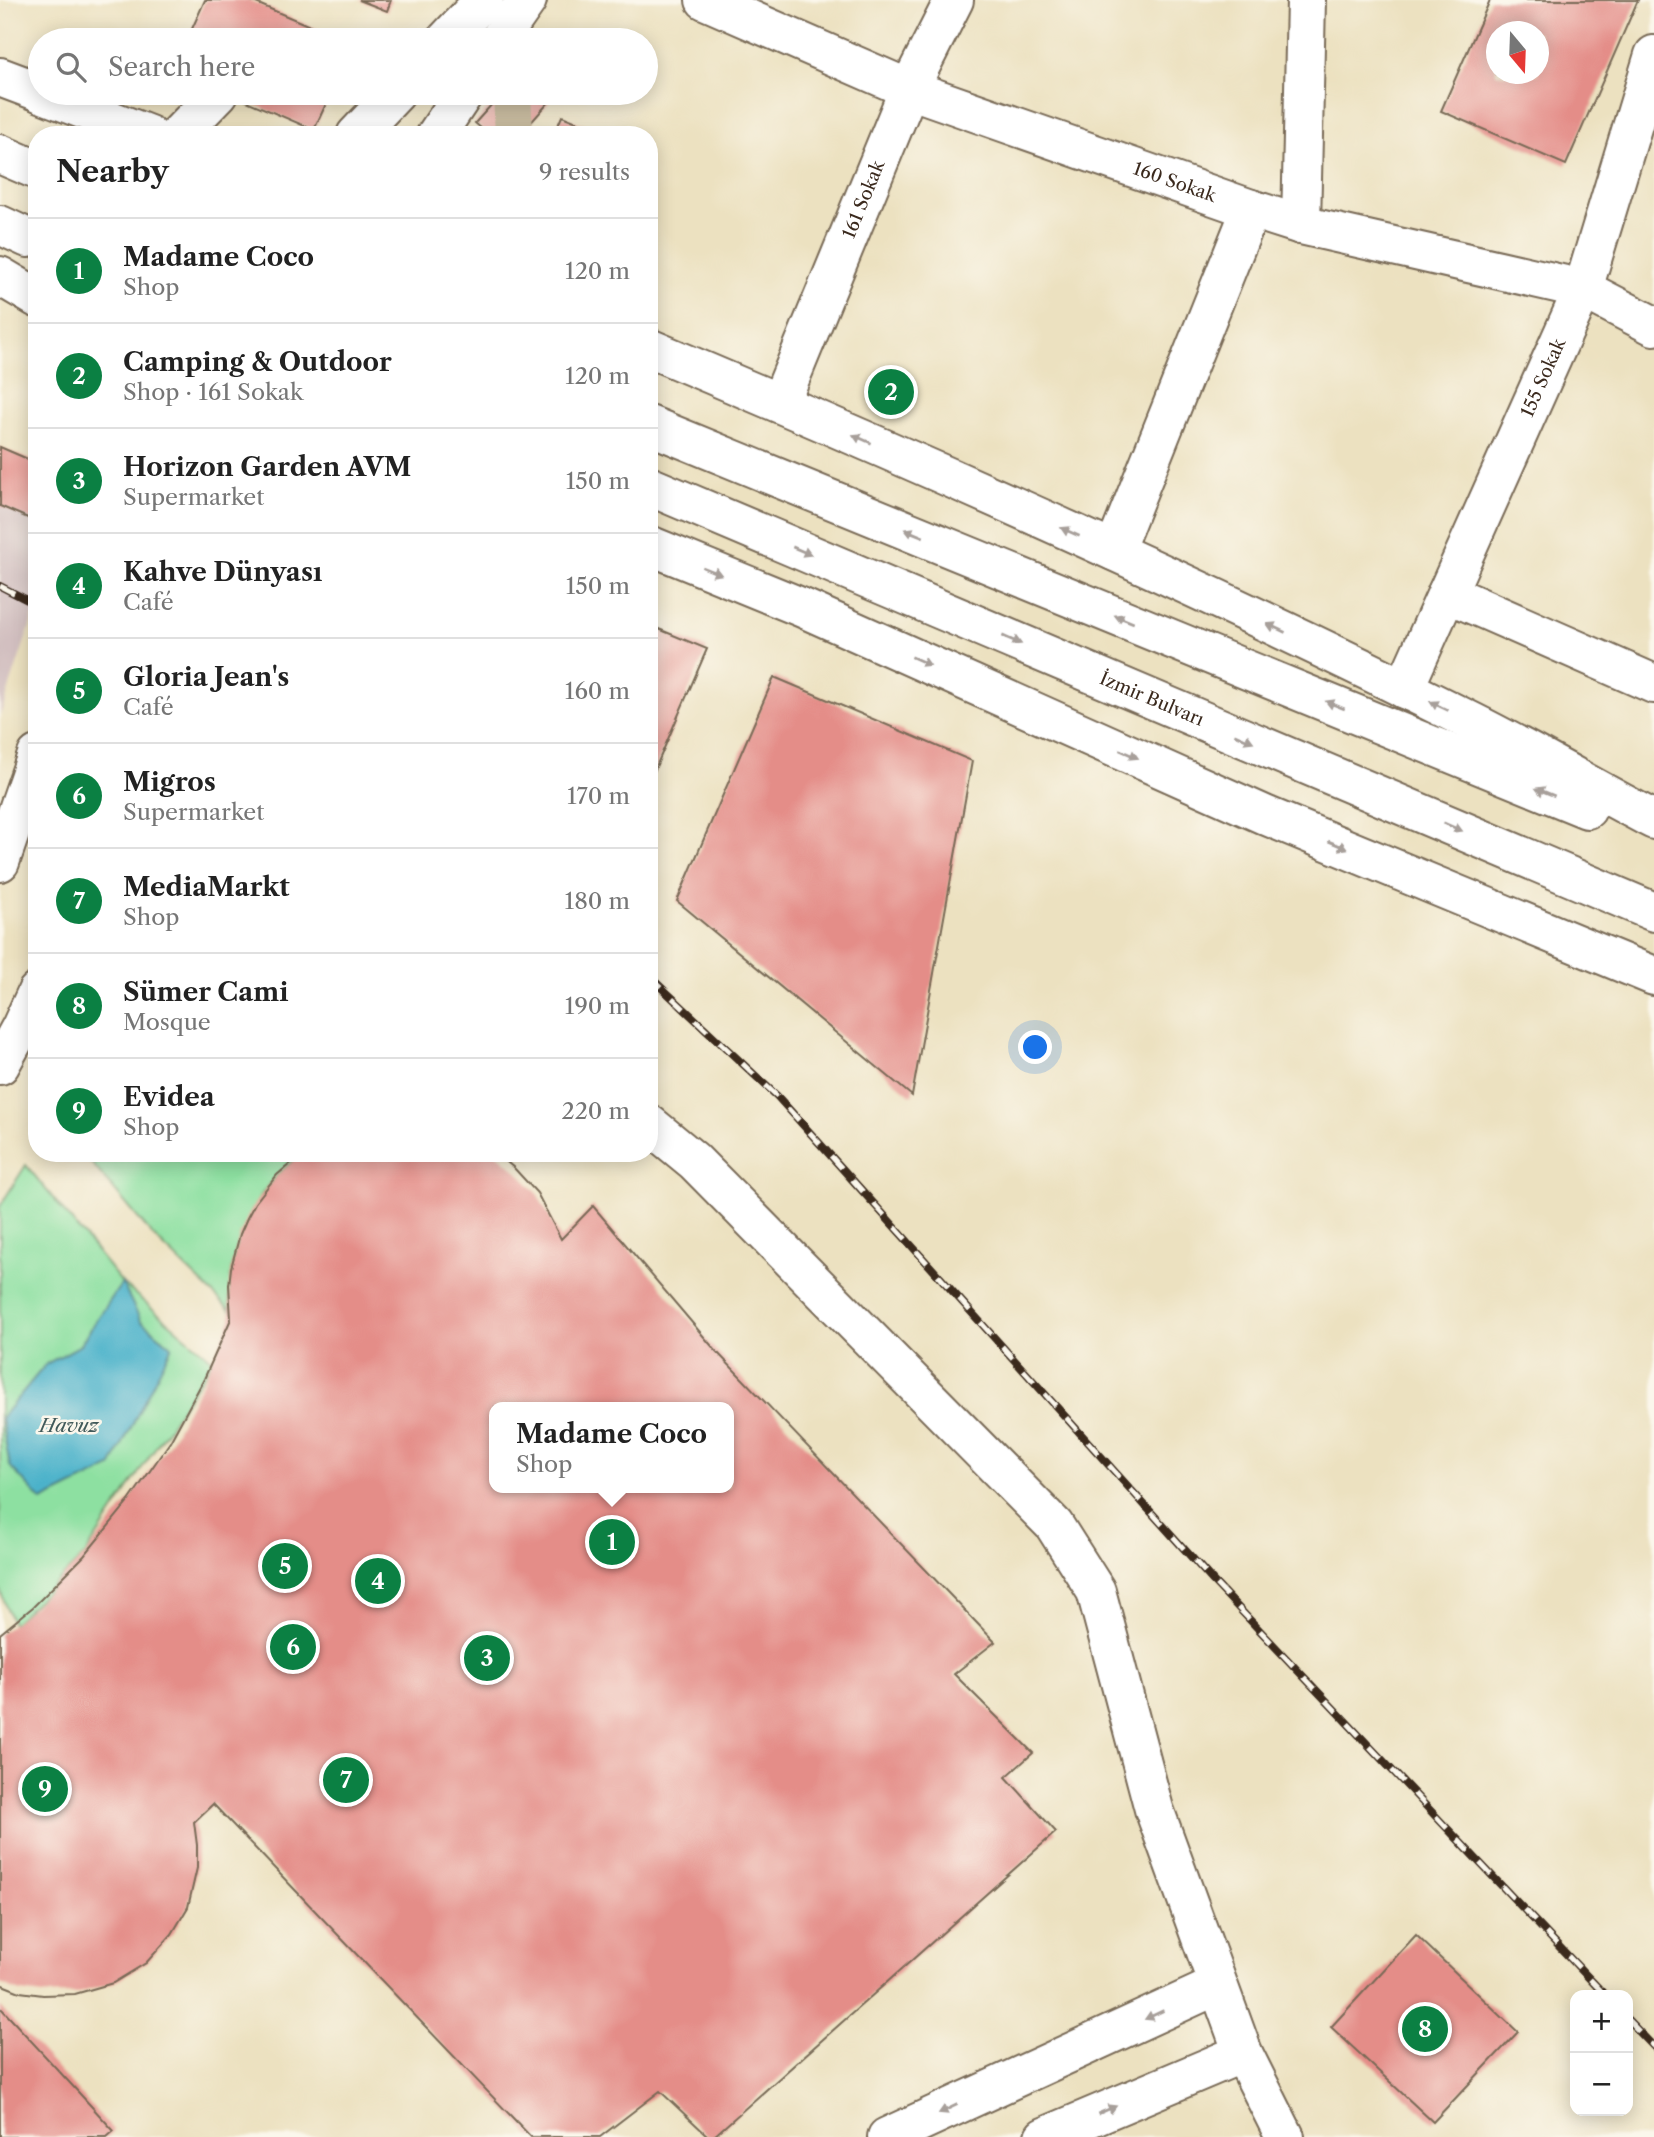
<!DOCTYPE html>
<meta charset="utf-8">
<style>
:root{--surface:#fff;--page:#f6f6f6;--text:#222;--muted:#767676;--line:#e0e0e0;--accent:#0b8043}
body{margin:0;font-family:"Libre Caslon Text",serif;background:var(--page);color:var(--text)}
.controls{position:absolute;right:21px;bottom:21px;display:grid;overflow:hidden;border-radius:14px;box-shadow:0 4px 18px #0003}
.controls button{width:63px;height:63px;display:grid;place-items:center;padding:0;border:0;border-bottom:2px solid var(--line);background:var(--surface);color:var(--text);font:35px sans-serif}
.compass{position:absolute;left:1486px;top:21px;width:63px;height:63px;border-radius:50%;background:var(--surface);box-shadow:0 4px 18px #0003;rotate:161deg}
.you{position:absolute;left:1036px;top:1048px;width:24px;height:24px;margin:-18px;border:5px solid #fff;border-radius:50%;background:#1a73e8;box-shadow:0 0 0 10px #1a73e833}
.badge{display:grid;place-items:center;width:46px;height:46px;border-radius:50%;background:var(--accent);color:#fff;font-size:23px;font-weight:700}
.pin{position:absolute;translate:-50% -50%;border:4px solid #fff;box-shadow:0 2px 7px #0006}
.popup{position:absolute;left:489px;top:1402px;width:245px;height:91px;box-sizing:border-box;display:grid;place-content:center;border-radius:14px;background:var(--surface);filter:drop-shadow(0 2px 5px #0005);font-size:23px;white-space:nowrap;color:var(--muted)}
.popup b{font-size:26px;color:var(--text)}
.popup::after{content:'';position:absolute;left:50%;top:100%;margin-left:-14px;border:14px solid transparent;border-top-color:var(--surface)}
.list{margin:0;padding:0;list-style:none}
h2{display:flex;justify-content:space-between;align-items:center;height:91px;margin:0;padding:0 28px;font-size:30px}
h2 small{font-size:23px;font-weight:400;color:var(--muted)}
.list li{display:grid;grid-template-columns:46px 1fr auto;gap:21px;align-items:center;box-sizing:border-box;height:105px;padding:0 28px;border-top:2px solid var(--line)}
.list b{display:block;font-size:26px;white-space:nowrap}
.list p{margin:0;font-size:23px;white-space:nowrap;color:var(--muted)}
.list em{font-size:23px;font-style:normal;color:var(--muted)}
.icon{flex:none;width:38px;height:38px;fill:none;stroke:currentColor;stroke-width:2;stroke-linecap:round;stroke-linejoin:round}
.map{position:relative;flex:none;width:1654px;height:2137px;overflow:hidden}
.search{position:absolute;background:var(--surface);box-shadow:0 4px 18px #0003;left:28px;top:28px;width:630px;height:77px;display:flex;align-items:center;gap:18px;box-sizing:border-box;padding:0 24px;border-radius:38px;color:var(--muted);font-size:26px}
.panel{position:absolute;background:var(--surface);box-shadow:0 4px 18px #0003;left:28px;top:126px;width:630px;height:1036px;border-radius:28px}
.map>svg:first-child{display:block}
</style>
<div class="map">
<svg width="1654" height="2137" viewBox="0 0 1654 2137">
<rect width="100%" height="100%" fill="#fbf7ec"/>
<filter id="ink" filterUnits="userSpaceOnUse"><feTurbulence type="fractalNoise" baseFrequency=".0143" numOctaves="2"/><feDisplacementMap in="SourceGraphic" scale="14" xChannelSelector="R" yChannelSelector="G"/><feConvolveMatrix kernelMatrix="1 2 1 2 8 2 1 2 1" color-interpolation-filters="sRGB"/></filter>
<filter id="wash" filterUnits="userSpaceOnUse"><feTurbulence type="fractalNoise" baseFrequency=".00686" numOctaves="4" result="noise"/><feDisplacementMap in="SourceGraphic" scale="28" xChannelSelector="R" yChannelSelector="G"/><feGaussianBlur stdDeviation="1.57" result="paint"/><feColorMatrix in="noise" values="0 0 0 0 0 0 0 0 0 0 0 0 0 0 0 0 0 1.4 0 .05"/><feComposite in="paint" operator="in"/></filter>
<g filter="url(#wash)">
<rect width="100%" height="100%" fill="#ece1c0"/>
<polygon fill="#d2bfc0" points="0,462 37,477 37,605 0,716"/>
<g fill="#8de0a1" stroke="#648560" stroke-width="2">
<path d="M83,1153H306C266,1174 241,1223 232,1266C229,1279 230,1296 230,1310L153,1236Z"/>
<polygon points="26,1165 122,1283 213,1360 84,1556 13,1624 0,1590 0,1206"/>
</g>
<polygon fill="#4bb2ca" stroke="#436e74" stroke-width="2" points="122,1283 141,1321 172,1346 111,1467 42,1501 10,1466 1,1418 46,1364 79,1346"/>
<g id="blocks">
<g fill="#e48d88" fill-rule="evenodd">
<polygon points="205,0 249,0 343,40 187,40"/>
<polygon points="359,0 391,0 387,11"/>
<path d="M1490,0H1638L1566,165L1441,111ZM1496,32H1538V74H1496Z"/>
<polygon points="228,93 331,93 314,130"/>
<polygon points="502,93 557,93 520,135 489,135 475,123"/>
<polygon points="562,116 609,135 554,135"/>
<polygon points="0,447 37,463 37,522 0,506"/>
<polygon points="649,625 707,649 649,783"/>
<polygon points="774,677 972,761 912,1096 677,901"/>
<path d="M303,1153H496L514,1168L537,1193L561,1239L593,1206L716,1351L995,1642L954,1674L1033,1753L1006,1777L1056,1832L713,2137H709L660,2091L600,2137H531L213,1804L194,1822L197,1845V1868L188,1907L172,1934L146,1963L113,1983L75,1994L43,1995L20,1992L0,1984V1634L33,1607L84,1556L129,1501L170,1442L204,1379L231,1319L229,1285L231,1268L240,1234L247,1218L255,1203L277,1175ZM495,1407H729V1488H495Z"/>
<polygon points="1416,1935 1518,2032 1433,2122 1331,2027"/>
<polygon points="0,2007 114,2131 107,2137 0,2137"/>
</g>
</g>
</g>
<g filter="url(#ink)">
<use href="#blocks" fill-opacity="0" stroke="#796a57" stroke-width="2"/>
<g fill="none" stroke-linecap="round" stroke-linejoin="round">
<polyline stroke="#c9bca0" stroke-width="38" stroke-dasharray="38 19" stroke-linecap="butt" points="512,93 514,135"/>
<defs>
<g id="minor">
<path id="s1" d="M705,0L909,89L1251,209L1301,225L1583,289L1654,326"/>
<polyline points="446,40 484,0"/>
<polyline points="499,40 527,0"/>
<polyline points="178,135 219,93"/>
<polyline points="356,135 396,93"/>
<polyline points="436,135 464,93"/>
<polyline points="1301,225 1306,0"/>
<path id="s2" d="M780,403L909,89L954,0"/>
<polyline points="1114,551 1251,209"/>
<polyline points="1447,593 1654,684"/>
<path id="s3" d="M1404,689L1583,289L1654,55"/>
<polyline points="0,862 37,755"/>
<polyline points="0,1065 21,1027 37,992"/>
<polyline points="649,1124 694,1161 1054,1525 1096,1591 1154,1809 1243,2053 1285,2137"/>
<polyline points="887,2137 1216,1986"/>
<polyline points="1044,2137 1243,2053"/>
</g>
<g id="major">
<polyline points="0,77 40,92"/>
<polyline points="41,93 149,135"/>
<polyline points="0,154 37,170"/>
<polyline points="0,225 28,238"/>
<polyline points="0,276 37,298"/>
<path d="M649,348C927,465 1203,587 1472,722C1534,753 1593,788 1654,820"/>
<polyline points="649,425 1587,809"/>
<path id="s4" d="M649,486L1654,912"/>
<polyline points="649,545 803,608 1267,816 1654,976"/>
</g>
</defs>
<use href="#minor" stroke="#796a57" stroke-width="42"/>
<use href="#major" stroke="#796a57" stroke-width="42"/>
<use href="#minor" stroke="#fff" stroke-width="38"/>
<use href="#major" stroke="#fff" stroke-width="38"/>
<defs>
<g id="rail">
<polyline points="0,586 37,605"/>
<polyline points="649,976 777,1096 1213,1581 1605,1995"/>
<polyline points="1628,2020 1654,2047"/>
</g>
</defs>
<use href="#rail" stroke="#3b2a1e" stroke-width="8"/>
<use href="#rail" stroke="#fbf7ec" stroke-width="5" stroke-dasharray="16" stroke-linecap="butt"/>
</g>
<defs><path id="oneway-solid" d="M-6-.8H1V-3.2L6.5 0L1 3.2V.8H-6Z" transform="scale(1.75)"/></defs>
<g fill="#a79f9a">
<use href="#oneway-solid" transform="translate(862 439) rotate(-156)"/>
<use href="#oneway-solid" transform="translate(1070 532) rotate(-156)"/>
<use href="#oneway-solid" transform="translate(914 533) rotate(-158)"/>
<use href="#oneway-solid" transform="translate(802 551) rotate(23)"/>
<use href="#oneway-solid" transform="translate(712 571) rotate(22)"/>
<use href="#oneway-solid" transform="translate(1124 619) rotate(-158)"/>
<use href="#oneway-solid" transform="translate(1276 628) rotate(-155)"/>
<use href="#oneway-solid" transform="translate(1012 640) rotate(23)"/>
<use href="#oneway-solid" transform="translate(921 661) rotate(24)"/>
<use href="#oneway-solid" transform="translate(1335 705) rotate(-158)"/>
<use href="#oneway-solid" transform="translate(1439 706) rotate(-154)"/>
<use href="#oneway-solid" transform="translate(1244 738) rotate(23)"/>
<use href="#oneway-solid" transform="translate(1129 754) rotate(24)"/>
<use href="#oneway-solid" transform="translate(1545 792) rotate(-158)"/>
<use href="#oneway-solid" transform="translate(1453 827) rotate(23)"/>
<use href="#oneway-solid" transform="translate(1338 845) rotate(22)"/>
<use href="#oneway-solid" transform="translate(1154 2015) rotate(155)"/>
<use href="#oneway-solid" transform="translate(948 2109) rotate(155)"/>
<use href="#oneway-solid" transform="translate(1107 2110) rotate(-23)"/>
</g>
</g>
<g text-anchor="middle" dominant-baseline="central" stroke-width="5" stroke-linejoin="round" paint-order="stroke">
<g font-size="18" fill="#3b2a1e" stroke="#fbf7ec">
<text stroke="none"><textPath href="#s1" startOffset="504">160 Sokak</textPath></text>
<text stroke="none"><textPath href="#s2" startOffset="220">161 Sokak</textPath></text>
<text stroke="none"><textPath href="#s3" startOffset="341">155 Sokak</textPath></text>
<text stroke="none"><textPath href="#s4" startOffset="546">İzmir Bulvarı</textPath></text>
</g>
<g font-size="19" font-style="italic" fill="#415a5a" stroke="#fbf7ec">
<text x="69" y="1425">Havuz</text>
</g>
</g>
</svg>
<div class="controls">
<button>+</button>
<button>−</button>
</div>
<svg class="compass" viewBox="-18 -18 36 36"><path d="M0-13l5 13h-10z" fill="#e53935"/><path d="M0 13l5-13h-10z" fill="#767676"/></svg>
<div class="you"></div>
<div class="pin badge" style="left:612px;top:1542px">1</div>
<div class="popup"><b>Madame Coco</b>Shop</div>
<div class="pin badge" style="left:891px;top:392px">2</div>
<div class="pin badge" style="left:487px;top:1658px">3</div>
<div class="pin badge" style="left:378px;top:1581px">4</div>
<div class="pin badge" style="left:285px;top:1566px">5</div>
<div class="pin badge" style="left:293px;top:1647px">6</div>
<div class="pin badge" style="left:346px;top:1780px">7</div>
<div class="pin badge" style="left:1425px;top:2029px">8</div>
<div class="pin badge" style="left:45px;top:1789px">9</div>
<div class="search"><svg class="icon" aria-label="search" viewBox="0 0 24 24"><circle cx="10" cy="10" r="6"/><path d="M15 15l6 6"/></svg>Search here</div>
<section class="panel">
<h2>Nearby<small>9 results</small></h2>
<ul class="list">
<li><span class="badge">1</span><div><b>Madame Coco</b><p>Shop</p></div><em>120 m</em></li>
<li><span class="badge">2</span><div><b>Camping &amp; Outdoor</b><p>Shop · 161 Sokak</p></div><em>120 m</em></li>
<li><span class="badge">3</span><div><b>Horizon Garden AVM</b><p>Supermarket</p></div><em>150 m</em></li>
<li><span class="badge">4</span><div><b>Kahve Dünyası</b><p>Café</p></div><em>150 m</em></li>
<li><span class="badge">5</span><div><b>Gloria Jean's</b><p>Café</p></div><em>160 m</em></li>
<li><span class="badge">6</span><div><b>Migros</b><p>Supermarket</p></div><em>170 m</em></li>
<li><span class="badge">7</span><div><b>MediaMarkt</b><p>Shop</p></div><em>180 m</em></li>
<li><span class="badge">8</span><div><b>Sümer Cami</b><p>Mosque</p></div><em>190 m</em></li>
<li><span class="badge">9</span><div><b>Evidea</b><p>Shop</p></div><em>220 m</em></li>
</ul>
</section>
</div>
